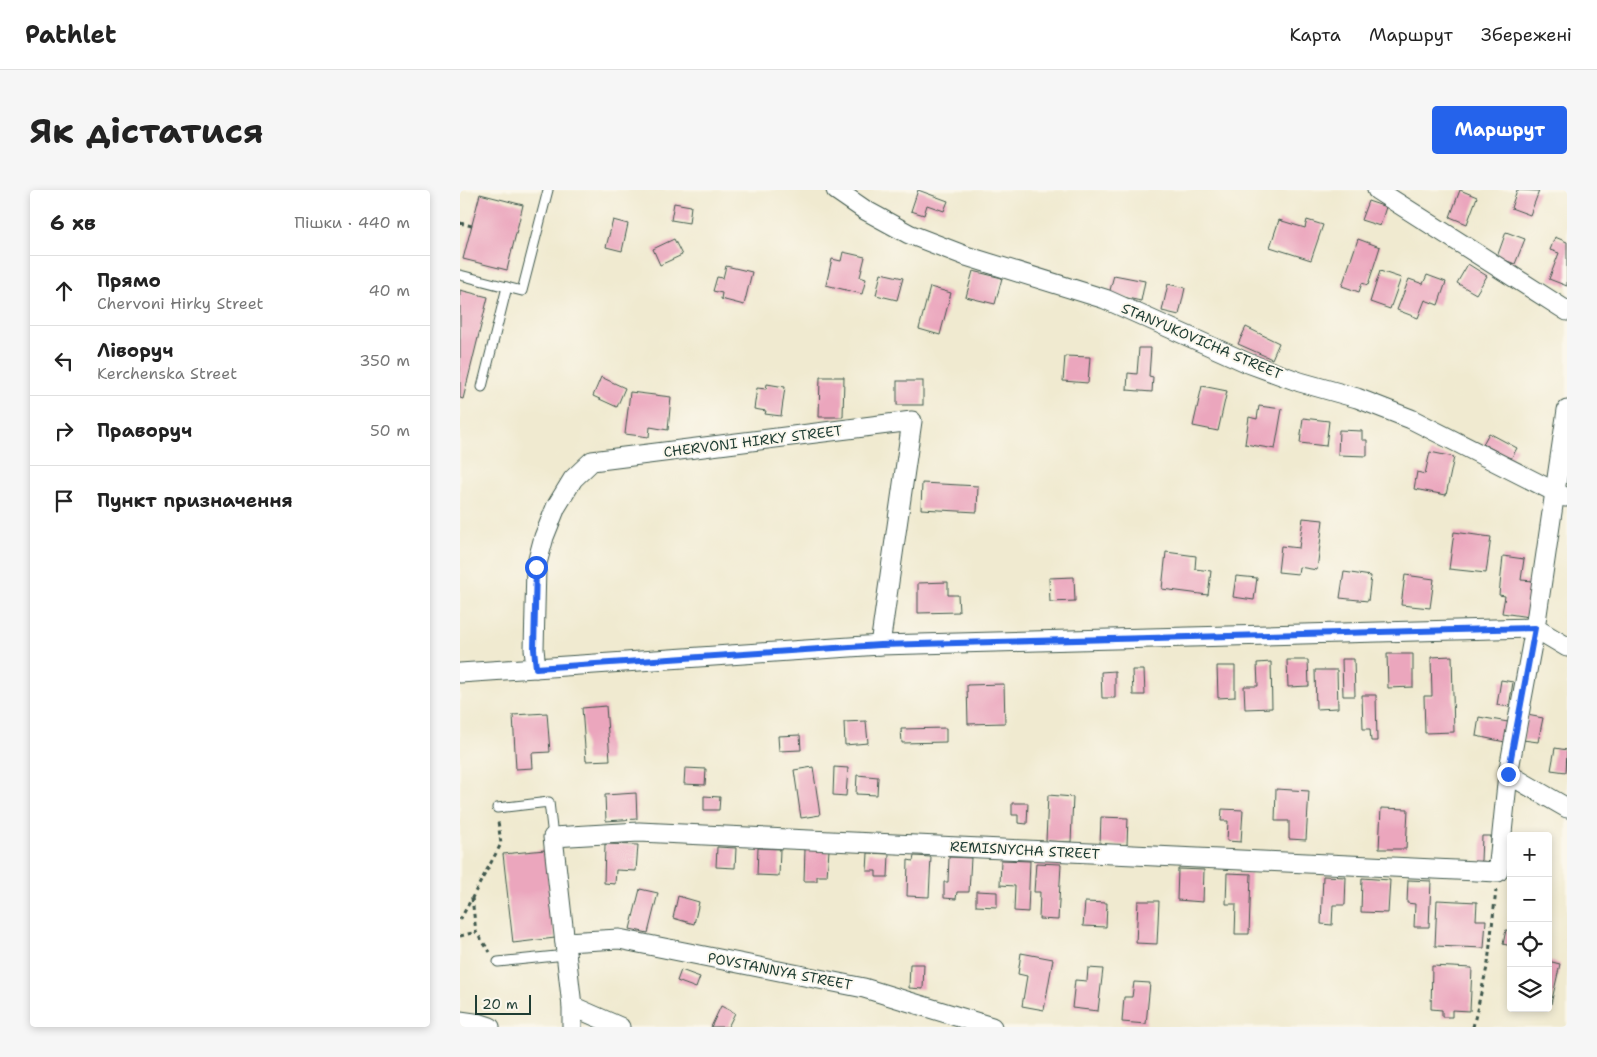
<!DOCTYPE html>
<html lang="uk">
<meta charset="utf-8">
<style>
:root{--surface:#fff;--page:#f6f6f6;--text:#222;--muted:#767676;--line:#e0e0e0;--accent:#2563eb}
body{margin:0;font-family:"Shantell Sans",sans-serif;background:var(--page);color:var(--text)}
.controls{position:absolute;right:15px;bottom:15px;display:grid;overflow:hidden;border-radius:5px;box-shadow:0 2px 8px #0003}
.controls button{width:45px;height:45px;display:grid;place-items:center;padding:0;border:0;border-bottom:1px solid var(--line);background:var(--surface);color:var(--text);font:25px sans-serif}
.scale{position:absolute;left:15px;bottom:12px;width:56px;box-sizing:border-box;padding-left:5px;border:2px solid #1f3d34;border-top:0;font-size:14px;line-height:18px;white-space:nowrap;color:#1f3d34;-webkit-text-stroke:4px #fbf7ec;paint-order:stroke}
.stop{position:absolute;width:15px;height:15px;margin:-11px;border:4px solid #2563eb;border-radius:50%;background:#fff}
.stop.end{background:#2563eb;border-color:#fff;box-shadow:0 1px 5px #0008}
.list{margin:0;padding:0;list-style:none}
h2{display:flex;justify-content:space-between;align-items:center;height:65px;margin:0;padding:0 20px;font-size:21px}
h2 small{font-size:16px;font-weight:400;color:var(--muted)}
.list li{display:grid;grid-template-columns:32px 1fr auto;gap:15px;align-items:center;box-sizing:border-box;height:70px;padding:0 20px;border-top:1px solid var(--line)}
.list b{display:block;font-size:19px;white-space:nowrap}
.list p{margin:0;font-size:16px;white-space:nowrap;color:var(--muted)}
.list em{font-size:16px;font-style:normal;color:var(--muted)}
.icon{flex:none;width:28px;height:28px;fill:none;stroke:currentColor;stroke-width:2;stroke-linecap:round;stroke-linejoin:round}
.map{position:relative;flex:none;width:1107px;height:837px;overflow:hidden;border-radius:5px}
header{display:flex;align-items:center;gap:30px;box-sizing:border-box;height:70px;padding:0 25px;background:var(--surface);border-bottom:1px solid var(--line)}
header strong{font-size:24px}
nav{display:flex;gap:28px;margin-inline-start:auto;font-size:18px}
.intro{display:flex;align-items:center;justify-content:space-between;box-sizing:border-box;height:120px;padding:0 30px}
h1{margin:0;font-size:35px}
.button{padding:12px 22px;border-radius:5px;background:var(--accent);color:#fff;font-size:18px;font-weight:700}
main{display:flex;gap:30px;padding:0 30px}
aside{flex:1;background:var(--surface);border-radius:5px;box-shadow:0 2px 8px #0003}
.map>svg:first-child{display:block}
</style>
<header>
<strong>Pathlet</strong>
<nav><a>Карта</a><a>Маршрут</a><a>Збережені</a></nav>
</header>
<div class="intro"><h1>Як дістатися</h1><a class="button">Маршрут</a></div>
<main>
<aside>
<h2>6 хв<small>Пішки · 440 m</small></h2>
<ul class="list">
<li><svg class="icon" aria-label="ahead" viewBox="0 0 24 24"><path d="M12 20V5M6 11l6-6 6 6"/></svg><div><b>Прямо</b><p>Chervoni Hirky Street</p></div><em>40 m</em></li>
<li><svg class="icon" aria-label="left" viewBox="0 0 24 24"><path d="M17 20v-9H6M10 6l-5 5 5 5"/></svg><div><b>Ліворуч</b><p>Kerchenska Street</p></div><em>350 m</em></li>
<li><svg class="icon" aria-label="right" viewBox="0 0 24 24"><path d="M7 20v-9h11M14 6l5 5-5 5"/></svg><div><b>Праворуч</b></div><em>50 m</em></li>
<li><svg class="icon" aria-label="arrive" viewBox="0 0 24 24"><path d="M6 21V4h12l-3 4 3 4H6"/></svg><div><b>Пункт призначення</b></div></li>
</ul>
</aside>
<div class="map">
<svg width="1107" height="837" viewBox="0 0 1107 837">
<rect width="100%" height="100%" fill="#fbf7ec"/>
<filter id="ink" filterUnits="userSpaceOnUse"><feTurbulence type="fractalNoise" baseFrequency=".02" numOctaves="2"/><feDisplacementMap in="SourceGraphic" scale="10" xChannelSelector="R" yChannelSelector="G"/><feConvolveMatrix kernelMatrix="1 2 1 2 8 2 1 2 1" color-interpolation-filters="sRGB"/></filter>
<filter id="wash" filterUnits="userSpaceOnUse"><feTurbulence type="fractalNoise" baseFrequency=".0096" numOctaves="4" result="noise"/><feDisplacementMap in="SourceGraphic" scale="20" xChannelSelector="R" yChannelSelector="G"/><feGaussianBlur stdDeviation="1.12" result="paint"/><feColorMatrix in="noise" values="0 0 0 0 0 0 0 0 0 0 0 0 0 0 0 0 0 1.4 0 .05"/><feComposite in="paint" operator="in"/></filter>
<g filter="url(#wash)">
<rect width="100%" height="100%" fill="#f0ead0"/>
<g id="blocks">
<g fill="#eba6bd">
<polygon points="458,0 488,11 484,21 467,15 464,25 451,21"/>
<polygon points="1000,0 1017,7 1007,34 990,27"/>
<polygon points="1057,0 1079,1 1070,25 1051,18"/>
<polygon points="20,4 63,15 47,80 3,69"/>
<polygon points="908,11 926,17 920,36 901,30"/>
<polygon points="214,13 231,16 229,33 211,30"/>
<polygon points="153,30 168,34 162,61 146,57"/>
<polygon points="819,30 845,38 847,30 863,35 851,70 810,57"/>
<polygon points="1046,42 1065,49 1055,74 1037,67"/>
<polygon points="1095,47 1107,52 1107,96 1089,89 1099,63 1090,60"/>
<polygon points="214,49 222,65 200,75 193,59"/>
<polygon points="898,49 920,57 908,95 902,93 899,102 882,96"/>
<polygon points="383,62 405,67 400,87 406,89 402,104 366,95 372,69 381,71"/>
<polygon points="1008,74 1027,86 1016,104 997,93"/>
<polygon points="266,76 292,82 284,115 261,109 262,103 253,101 257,87 263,88"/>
<polygon points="513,81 542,88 535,114 506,107"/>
<polygon points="920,81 941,88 930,119 910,112"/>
<polygon points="421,83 443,88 437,110 416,105"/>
<polygon points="654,85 685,91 681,111 649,104"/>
<polygon points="967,85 986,92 978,115 965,110 958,128 937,120 949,89 963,94"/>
<polygon points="708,94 725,98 719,125 702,121"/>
<polygon points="470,97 491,103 480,145 459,139"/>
<polygon points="0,100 28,107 3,209 0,208"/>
<polygon points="786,137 819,153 812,169 778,154"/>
<polygon points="679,158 691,158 689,186 693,187 692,202 667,200 668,183 677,184"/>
<polygon points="605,166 630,167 628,193 603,191"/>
<polygon points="141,187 165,198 157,217 133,206"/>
<polygon points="360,187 384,187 383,227 359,227"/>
<rect x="437" y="191" width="26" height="24"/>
<polygon points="307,194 325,197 321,226 305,224 306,221 294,219 297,198 306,199"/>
<polygon points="742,196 767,201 758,241 733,236"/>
<polygon points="170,202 211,207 208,240 190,237 189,247 165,244"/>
<polygon points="799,216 822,219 815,259 785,254 789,227 797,229"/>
<polygon points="843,228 869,231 866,256 840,253"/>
<polygon points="879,240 902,241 902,250 907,250 907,266 878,265"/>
<polygon points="1029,243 1057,258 1051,269 1023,254"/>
<polygon points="970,262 994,267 986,305 954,299 957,282 965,284"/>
<polygon points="462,293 518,296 517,322 461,319"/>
<polygon points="843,328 863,330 857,380 839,377 838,384 818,382 821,356 839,358"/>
<polygon points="994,342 1031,347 1026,383 989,379"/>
<polygon points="706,362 736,366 735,379 751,381 748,405 702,399"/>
<polygon points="1043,366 1064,369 1061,390 1074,391 1069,427 1042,423 1045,406 1039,405"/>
<polygon points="884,382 911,386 908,411 880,408"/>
<polygon points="945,385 974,389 970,418 941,415"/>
<polygon points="776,386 797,388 794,410 773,407"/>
<polygon points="614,387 615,411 590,412 589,388"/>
<polygon points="488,392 488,405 498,405 499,422 458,423 458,393"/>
<polygon points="927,464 953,464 953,497 928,498"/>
<polygon points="992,466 994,542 965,543 964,506 972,506 971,467"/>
<polygon points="882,469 894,469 895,506 883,506"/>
<polygon points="827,470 848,470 849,496 828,497"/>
<polygon points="811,472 812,518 785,519 784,496 798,496 797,473"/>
<polygon points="757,476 775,476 775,507 758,508"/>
<polygon points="672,480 684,480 685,505 673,505"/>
<polygon points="855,480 877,480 878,518 856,519"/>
<polygon points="655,481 655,508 642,508 641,482"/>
<polygon points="1041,490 1053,492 1049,517 1037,515"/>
<polygon points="544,494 545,533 508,534 507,495"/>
<polygon points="902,505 916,505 917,551 911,551 910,539 903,539"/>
<polygon points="146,516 150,570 126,571 122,518"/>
<polygon points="87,523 90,562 72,563 73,578 56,579 53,525"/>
<polygon points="1067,525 1083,528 1078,552 1063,550"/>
<polygon points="1019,527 1048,532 1045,552 1016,546"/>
<polygon points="406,531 408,553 385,555 384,532"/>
<polygon points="486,538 486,552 442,553 441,539"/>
<polygon points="340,545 341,560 319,561 318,546"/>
<polygon points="1095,558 1107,560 1106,582 1091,580"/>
<polygon points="353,577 360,625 341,628 334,580"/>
<polygon points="374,577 388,578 386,606 373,605"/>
<polygon points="225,578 246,579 245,595 224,594"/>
<polygon points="397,585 418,587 417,605 396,604"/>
<polygon points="816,599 849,601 846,650 829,649 829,631 815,631"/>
<polygon points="176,603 177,629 146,631 145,605"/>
<polygon points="588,605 613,607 611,652 586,651"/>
<polygon points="244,606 260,607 259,620 244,620"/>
<polygon points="552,613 568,613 567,634 558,633 558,625 552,625"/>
<polygon points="921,618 948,619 946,659 919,659"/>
<polygon points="762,619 783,620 781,652 767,651 768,631 761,631"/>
<polygon points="641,627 668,628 667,655 640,654"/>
<polygon points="1022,646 1031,646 1030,672 1021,671"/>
<polygon points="145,654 178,655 176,681 156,680 155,694 144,693"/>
<polygon points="257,657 276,658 275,678 256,677"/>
<polygon points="298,658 320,659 319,686 297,685"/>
<polygon points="345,659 369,660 367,686 357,686 357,691 344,691"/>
<polygon points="85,660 95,748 53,753 43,664"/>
<polygon points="408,663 429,664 428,687 416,687 416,681 407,681"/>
<polygon points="454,666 471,667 469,707 447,706 448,670 453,671"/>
<polygon points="489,667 511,668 509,702 497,702 496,709 484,708 484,692 488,692"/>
<polygon points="541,670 570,671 568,722 554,721 555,696 540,695"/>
<polygon points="576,673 601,674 598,730 579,729 580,702 574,702"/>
<polygon points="718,679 744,680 743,712 717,710"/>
<polygon points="767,683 791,684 789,744 775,744 776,714 766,714"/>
<polygon points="863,686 886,687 885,715 873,715 872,735 861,734"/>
<polygon points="902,688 930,690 928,723 901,722"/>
<polygon points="948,690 971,691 969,737 954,737 955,714 947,713"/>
<polygon points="180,699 198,703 188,743 170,739"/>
<polygon points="516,701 537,702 537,717 516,716"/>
<polygon points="218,706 239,712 234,734 213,728"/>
<polygon points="977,710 1017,712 1016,730 1026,730 1024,758 975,756"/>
<polygon points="678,711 699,711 697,754 676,753"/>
<polygon points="625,712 647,713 646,737 623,736"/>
<polygon points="1046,740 1051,741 1051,756 1043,754"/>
<polygon points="561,763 593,769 584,820 562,816 567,786 558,784"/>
<polygon points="1088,771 1100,774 1091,814 1088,813"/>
<polygon points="450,774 464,774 463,799 449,798"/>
<polygon points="972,776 1012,778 1010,821 992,820 992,827 982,827 982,820 971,819"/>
<polygon points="628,778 643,779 638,821 612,818 615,790 627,791"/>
<polygon points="221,780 240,787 236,798 217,791"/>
<polygon points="674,792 690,793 686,834 662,832 664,807 672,807"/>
<polygon points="261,816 275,823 268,837 251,837"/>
</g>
</g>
</g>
<g filter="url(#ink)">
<use href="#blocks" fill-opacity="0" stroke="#3e574b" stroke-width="1"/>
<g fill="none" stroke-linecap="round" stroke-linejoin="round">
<defs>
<g id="lane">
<polyline points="0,85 62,101 88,0"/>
<polyline points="22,197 47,97"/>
<polyline points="37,618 89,612 93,647"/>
<polyline points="38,772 106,765"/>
</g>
<g id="street">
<polyline points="376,0 405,20 449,44 506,66 645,109 788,173 840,192 897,208 951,229 1105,307"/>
<polyline points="917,0 1107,121"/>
<polyline points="76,478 74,459 76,377 84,347 96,317 113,289 132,271 452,231 420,455"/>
<polyline points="0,483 420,455 1075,438 1107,457"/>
<polyline points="1048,584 1107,618"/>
<polyline points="105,752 159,749 404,798 532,837"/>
<polyline points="112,816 160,837"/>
<polyline points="0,831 21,834 30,837"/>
<polyline points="112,837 112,816 93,647 179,642 1038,682 1048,584 1075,438 1107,220"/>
</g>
</defs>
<use href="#lane" stroke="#3e574b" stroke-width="11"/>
<use href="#street" stroke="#3e574b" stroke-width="21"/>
<g stroke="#3e574b" stroke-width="3" stroke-dasharray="4 4" stroke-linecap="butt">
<polyline points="0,33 12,36"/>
<polyline points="12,708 16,742 30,762"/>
<polyline points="0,730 41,654 38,631"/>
<polyline points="0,746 16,742"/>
<polyline points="1013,837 1028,773 1036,700"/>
</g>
<use href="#lane" stroke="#fff" stroke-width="9"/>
<use href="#street" stroke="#fff" stroke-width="19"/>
</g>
</g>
<g fill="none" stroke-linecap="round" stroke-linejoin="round" filter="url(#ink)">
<polyline stroke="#2563eb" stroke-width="6" points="76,377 74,459 76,478 420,455 1075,438 1048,584"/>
</g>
<g text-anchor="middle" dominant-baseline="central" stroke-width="4" stroke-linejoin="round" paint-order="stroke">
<g font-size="14" fill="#1f3d34" stroke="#fbf7ec">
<text transform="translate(742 151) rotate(23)">STANYUKOVICHA STREET</text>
<text transform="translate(293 251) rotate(-7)">CHERVONI HIRKY STREET</text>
<text transform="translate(565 660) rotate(3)">REMISNYCHA STREET</text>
<text transform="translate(320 781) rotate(11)">POVSTANNYA STREET</text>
</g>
</g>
</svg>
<div class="controls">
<button>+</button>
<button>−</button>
<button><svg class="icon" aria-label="locate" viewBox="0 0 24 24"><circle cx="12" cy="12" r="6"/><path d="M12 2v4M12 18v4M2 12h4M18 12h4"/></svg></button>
<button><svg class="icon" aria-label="layers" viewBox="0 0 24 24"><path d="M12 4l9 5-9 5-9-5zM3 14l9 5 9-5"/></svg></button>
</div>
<div class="scale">20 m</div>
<div class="stop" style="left:76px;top:377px"></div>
<div class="stop end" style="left:1048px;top:584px"></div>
</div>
</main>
